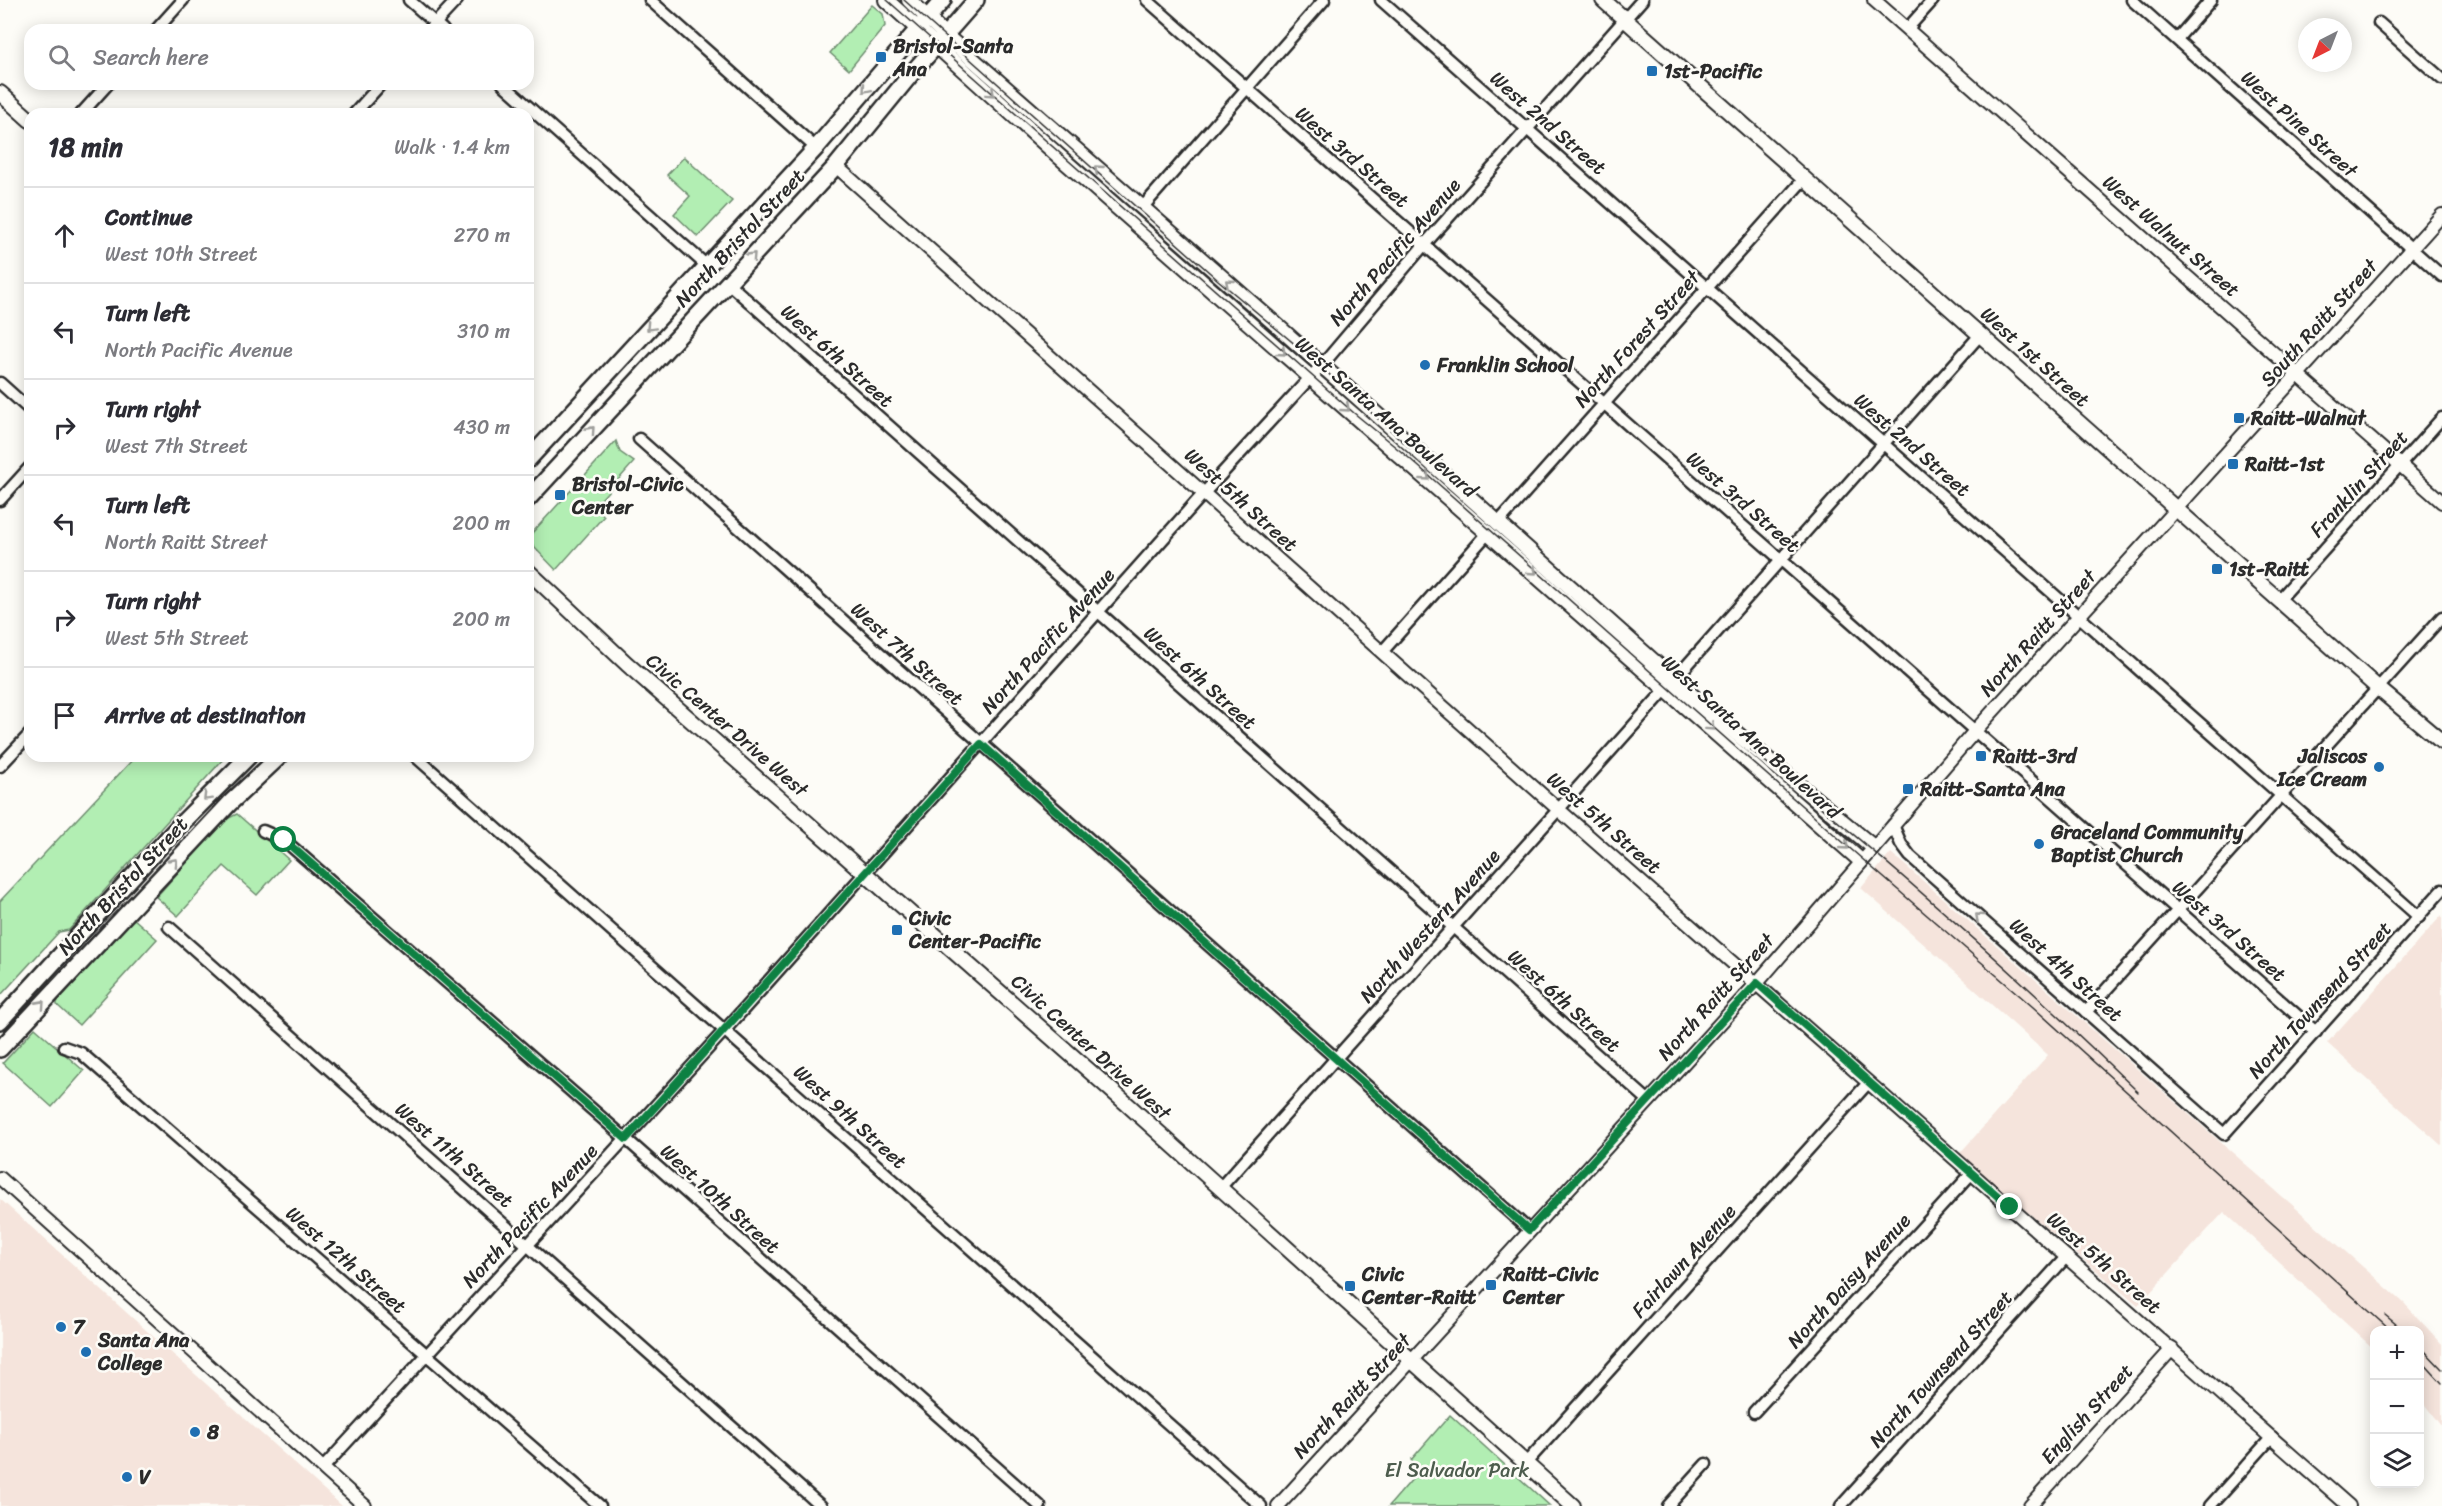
<!DOCTYPE html>
<meta charset="utf-8">
<style>
:root{--surface:#fff;--page:#f7f7f7;--text:#2b2b33;--muted:#7c7c81;--line:#e1e1e2}
body{margin:0;font-family:Sriracha,sans-serif;background:var(--page);color:var(--text)}
.controls{position:absolute;right:18px;bottom:18px;display:grid;overflow:hidden;border-radius:12px;box-shadow:0 3px 15px #0003}
.controls button{width:54px;height:54px;display:grid;place-items:center;padding:0;border:0;border-bottom:2px solid var(--line);background:var(--surface);color:var(--text);font:30px sans-serif}
.compass{position:absolute;left:2298px;top:18px;width:54px;height:54px;border-radius:50%;background:var(--surface);box-shadow:0 3px 15px #0003;rotate:222deg}
.stop{position:absolute;width:18px;height:18px;margin:-14px;border:4px solid #0b8043;border-radius:50%;background:#fff}
.stop.end{background:#0b8043;border-color:#fff;box-shadow:0 2px 6px #0008}
.list{margin:0;padding:0;list-style:none}
h2{display:flex;justify-content:space-between;align-items:center;height:78px;margin:0;padding:0 24px;font-size:26px}
h2 small{font-size:20px;font-weight:400;color:var(--muted)}
.list li{display:grid;grid-template-columns:39px 1fr auto;gap:18px;align-items:center;box-sizing:border-box;height:96px;padding:0 24px;border-top:2px solid var(--line)}
.list b{display:block;font-size:22px;white-space:nowrap}
.list p{margin:0;font-size:20px;white-space:nowrap;color:var(--muted)}
.list em{font-size:20px;font-style:normal;color:var(--muted)}
.icon{flex:none;width:33px;height:33px;fill:none;stroke:currentColor;stroke-width:2;stroke-linecap:round;stroke-linejoin:round}
.map{position:relative;flex:none;width:2442px;height:1506px;overflow:hidden}
.search{position:absolute;background:var(--surface);box-shadow:0 3px 15px #0003;left:24px;top:24px;width:510px;height:66px;display:flex;align-items:center;gap:15px;box-sizing:border-box;padding:0 21px;border-radius:18px;color:var(--muted);font-size:22px}
.panel{position:absolute;background:var(--surface);box-shadow:0 3px 15px #0003;left:24px;top:108px;width:510px;height:654px;border-radius:18px}
.map>svg:first-child{display:block}
</style>
<div class="map">
<svg width="2442" height="1506" viewBox="0 0 2442 1506">
<rect width="100%" height="100%" fill="#fdfcf7"/>
<filter id="ink" filterUnits="userSpaceOnUse"><feTurbulence type="fractalNoise" baseFrequency=".0167" numOctaves="2"/><feDisplacementMap in="SourceGraphic" scale="12" xChannelSelector="R" yChannelSelector="G"/><feConvolveMatrix kernelMatrix="1 2 1 2 8 2 1 2 1" color-interpolation-filters="sRGB"/></filter>
<g filter="url(#ink)">
<g fill="#f5e4dc">
<polygon points="1891,853 2404,1303 2442,1344 2442,1426 2420,1397 2420,1330 2374,1330 2374,1349 2224,1212 2138,1306 1959,1154 2048,1055 1861,888"/>
<polygon points="2442,915 2442,1144 2441,1145 2327,1043"/>
<polygon points="0,1199 342,1506 0,1506"/>
</g>
<g fill="#b2eeb3" stroke="#6e8c6f" stroke-width="1.5">
<polygon points="872,5 883,14 885,26 849,70 830,53"/>
<polygon points="684,157 732,201 698,237 674,214 690,196 667,175"/>
<polygon points="616,441 620,452 634,462 595,506 604,516 556,570 532,545 532,533"/>
<polygon points="136,756 226,756 69,930 59,932 0,996 0,901"/>
<polygon points="237,814 289,860 257,895 224,866 178,916 156,897 225,820"/>
<polygon points="133,918 157,939 79,1025 57,1005 57,1002"/>
<polygon points="35,1028 84,1071 52,1107 3,1063"/>
<polygon points="1450,1415 1550,1506 1389,1506 1421,1469 1411,1460"/>
</g>
<g fill="none" stroke-linecap="round" stroke-linejoin="round">
<defs>
<g id="minor">
<polyline points="409,0 443,30"/>
<polyline points="650,0 816,148"/>
<polyline points="1147,0 2316,1032"/>
<polyline points="1381,0 2419,917"/>
<polyline points="2132,0 2442,276"/>
<polyline points="2379,23 2442,79"/>
<polyline points="1907,29 1933,0"/>
<polyline points="156,30 183,0"/>
<polyline points="429,30 457,0"/>
<polyline points="2177,39 2211,0"/>
<polyline points="503,84 707,266"/>
<polyline points="81,114 108,84"/>
<polyline points="354,114 381,84"/>
<polyline points="1142,208 1324,0"/>
<polyline points="728,283 1649,1101"/>
<polyline points="0,383 30,410"/>
<polyline points="639,439 1529,1230"/>
<polyline points="0,500 30,467"/>
<polyline points="1497,524 1804,179"/>
<polyline points="2279,600 2442,418"/>
<polyline points="1382,652 1489,532"/>
<polyline points="1674,680 1980,335"/>
<polyline points="415,756 1261,1506"/>
<polyline points="0,766 30,734"/>
<polyline points="1893,825 1901,844 1910,856 2224,1134 2442,890"/>
<polyline points="263,831 284,840 626,1139 1040,1506"/>
<polyline points="169,927 821,1506"/>
<polyline points="2086,1012 2442,617"/>
<polyline points="64,1047 81,1053 600,1506"/>
<polyline points="1219,1189 1667,688"/>
<polyline points="1754,1412 1971,1174"/>
<polyline points="1526,1463 1868,1083"/>
<polyline points="323,1468 725,1030 1204,493 1329,357 1424,245 1642,0"/>
<polyline points="1668,1506 1706,1464"/>
<polyline points="1841,1506 2067,1256"/>
<polyline points="2210,1506 2272,1437"/>
</g>
<g id="tertiary">
<polyline points="1874,0 2442,502"/>
<polyline points="836,166 1558,809 2349,1506"/>
<polyline points="0,1178 365,1506"/>
<polyline points="1278,1506 1757,983 1975,731 2442,215"/>
<polyline points="2030,1506 2172,1349"/>
</g>
<g id="secondary">
<polyline points="886,0 1061,158 1861,861"/>
<polyline points="909,0 945,35 1273,322 1706,708 1873,847"/>
<polyline points="1603,0 2379,689 2442,742"/>
<polyline points="0,93 30,120"/>
<polyline points="528,571 627,664 1127,1104 1573,1506"/>
</g>
<g id="primary">
<polyline points="528,460 816,148 943,0"/>
<polyline points="528,499 836,166 912,73 976,0"/>
<polyline points="0,1021 177,828 249,756"/>
<polyline points="0,1049 230,803 280,756"/>
</g>
</defs>
<use href="#minor" stroke="#2b2b2b" stroke-width="15"/>
<use href="#tertiary" stroke="#2b2b2b" stroke-width="16"/>
<use href="#secondary" stroke="#2b2b2b" stroke-width="18"/>
<use href="#primary" stroke="#2b2b2b" stroke-width="20"/>
<use href="#minor" stroke="#fdfcf7" stroke-width="10"/>
<use href="#tertiary" stroke="#fdfcf7" stroke-width="12"/>
<use href="#secondary" stroke="#fdfcf7" stroke-width="14"/>
<use href="#primary" stroke="#fdfcf7" stroke-width="15"/>
<g stroke="#2b2b2b" stroke-width="1.5">
<polyline points="887,0 1354,413 1409,458 1853,851 2033,1007 2390,1330"/>
<polyline points="904,0 1218,280 1309,356 1410,448"/>
<path d="M1751,750C1885,858 2015,972 2138,1092"/>
<polyline points="2385,1315 2403,1330"/>
<polyline points="2420,1346 2442,1369"/>
<polyline points="2420,1359 2442,1383"/>
</g>
</g>
<defs><path id="oneway-chevron" d="M-2-3.5L2.5 0L-2 3.5" fill="none" stroke-width="1.6" stroke-linecap="round" stroke-linejoin="round" transform="scale(1.5)"/></defs>
<g stroke="#9e9e9b">
<use href="#oneway-chevron" transform="translate(866 89) rotate(131)"/>
<use href="#oneway-chevron" transform="translate(991 93) rotate(42)"/>
<use href="#oneway-chevron" transform="translate(1098 169) rotate(-139)"/>
<use href="#oneway-chevron" transform="translate(752 256) rotate(-47)"/>
<use href="#oneway-chevron" transform="translate(1229 283) rotate(-139)"/>
<use href="#oneway-chevron" transform="translate(650 327) rotate(133)"/>
<use href="#oneway-chevron" transform="translate(1282 352) rotate(41)"/>
<use href="#oneway-chevron" transform="translate(1346 408) rotate(41)"/>
<use href="#oneway-chevron" transform="translate(591 430) rotate(-48)"/>
<use href="#oneway-chevron" transform="translate(1426 477) rotate(41)"/>
<use href="#oneway-chevron" transform="translate(1533 571) rotate(41)"/>
<use href="#oneway-chevron" transform="translate(1711 727) rotate(42)"/>
<use href="#oneway-chevron" transform="translate(207 797) rotate(135)"/>
<use href="#oneway-chevron" transform="translate(1845 846) rotate(41)"/>
<use href="#oneway-chevron" transform="translate(174 862) rotate(-47)"/>
<use href="#oneway-chevron" transform="translate(1979 917) rotate(-138)"/>
<use href="#oneway-chevron" transform="translate(41 1004) rotate(-48)"/>
</g>
</g>
<g fill="none" stroke-linecap="round" stroke-linejoin="round" filter="url(#ink)">
<polyline stroke="#0b8043" stroke-width="8" points="284,840 626,1139 981,744 1529,1230 1757,983 2010,1207"/>
</g>
<g fill="#1f6fb2" stroke="#fdfcf7" stroke-width="2">
<rect x="875" y="51" width="12" height="12" rx="3"/>
<rect x="1646" y="65" width="12" height="12" rx="3"/>
<circle cx="1425" cy="365" r="6"/>
<rect x="2233" y="412" width="12" height="12" rx="3"/>
<rect x="2227" y="458" width="12" height="12" rx="3"/>
<rect x="554" y="489" width="12" height="12" rx="3"/>
<rect x="2211" y="563" width="12" height="12" rx="3"/>
<rect x="1975" y="750" width="12" height="12" rx="3"/>
<circle cx="2379" cy="767" r="6"/>
<rect x="1902" y="783" width="12" height="12" rx="3"/>
<circle cx="2039" cy="844" r="6"/>
<rect x="891" y="924" width="12" height="12" rx="3"/>
<rect x="1485" y="1279" width="12" height="12" rx="3"/>
<rect x="1344" y="1280" width="12" height="12" rx="3"/>
<circle cx="61" cy="1327" r="6"/>
<circle cx="86" cy="1352" r="6"/>
<circle cx="195" cy="1432" r="6"/>
<circle cx="127" cy="1477" r="6"/>
</g>
<g text-anchor="middle" dominant-baseline="central" stroke-width="5" stroke-linejoin="round" paint-order="stroke">
<g font-size="20" font-weight="bold" fill="#2b2b2b" stroke="#fdfcf7" text-anchor="start">
<text x="893" y="46">Bristol-Santa<tspan x="893" dy="23">Ana</tspan></text>
<text x="1664" y="71">1st-Pacific</text>
<text x="1437" y="365">Franklin School</text>
<text x="2251" y="418">Raitt-Walnut</text>
<text x="2245" y="464">Raitt-1st</text>
<text x="572" y="484">Bristol-Civic<tspan x="572" dy="23">Center</tspan></text>
<text x="2229" y="569">1st-Raitt</text>
<text x="1993" y="756">Raitt-3rd</text>
<text x="2367" y="756" text-anchor="end">Jaliscos<tspan x="2367" dy="23">Ice Cream</tspan></text>
<text x="1920" y="789">Raitt-Santa Ana</text>
<text x="2051" y="832">Graceland Community<tspan x="2051" dy="23">Baptist Church</tspan></text>
<text x="909" y="918">Civic<tspan x="909" dy="23">Center-Pacific</tspan></text>
<text x="1362" y="1274">Civic<tspan x="1362" dy="23">Center-Raitt</tspan></text>
<text x="1503" y="1274">Raitt-Civic<tspan x="1503" dy="23">Center</tspan></text>
<text x="73" y="1327">7</text>
<text x="98" y="1340">Santa Ana<tspan x="98" dy="23">College</tspan></text>
<text x="207" y="1432">8</text>
<text x="139" y="1477">V</text>
</g>
<g font-size="20" fill="#2b2b2b" stroke="#fdfcf7">
<text transform="translate(1548 123) rotate(41)">West 2nd Street</text>
<text transform="translate(2299 124) rotate(42)">West Pine Street</text>
<text transform="translate(1352 157) rotate(41)">West 3rd Street</text>
<text transform="translate(2171 236) rotate(41)">West Walnut Street</text>
<text transform="translate(740 238) rotate(-47)">North Bristol Street</text>
<text transform="translate(1395 252) rotate(-49)">North Pacific Avenue</text>
<text transform="translate(2319 323) rotate(-48)">South Raitt Street</text>
<text transform="translate(1637 339) rotate(-48)">North Forest Street</text>
<text transform="translate(837 356) rotate(42)">West 6th Street</text>
<text transform="translate(2035 357) rotate(42)">West 1st Street</text>
<text transform="translate(1386 417) rotate(41)">West Santa Ana Boulevard</text>
<text transform="translate(1912 445) rotate(41)">West 2nd Street</text>
<text transform="translate(2359 484) rotate(-48)">Franklin Street</text>
<text transform="translate(1241 500) rotate(42)">West 5th Street</text>
<text transform="translate(1743 502) rotate(41)">West 3rd Street</text>
<text transform="translate(2038 633) rotate(-48)">North Raitt Street</text>
<text transform="translate(1048 641) rotate(-48)">North Pacific Avenue</text>
<text transform="translate(907 654) rotate(42)">West 7th Street</text>
<text transform="translate(1200 678) rotate(42)">West 6th Street</text>
<text transform="translate(727 725) rotate(41)">Civic Center Drive West</text>
<text transform="translate(1751 737) rotate(42)">West Santa Ana Boulevard</text>
<text transform="translate(1604 823) rotate(41)">West 5th Street</text>
<text transform="translate(123 886) rotate(-47)">North Bristol Street</text>
<text transform="translate(1430 926) rotate(-48)">North Western Avenue</text>
<text transform="translate(2229 931) rotate(41)">West 3rd Street</text>
<text transform="translate(2066 970) rotate(42)">West 4th Street</text>
<text transform="translate(1716 997) rotate(-48)">North Raitt Street</text>
<text transform="translate(2320 1000) rotate(-48)">North Townsend Street</text>
<text transform="translate(1564 1001) rotate(42)">West 6th Street</text>
<text transform="translate(1091 1047) rotate(42)">Civic Center Drive West</text>
<text transform="translate(850 1117) rotate(42)">West 9th Street</text>
<text transform="translate(454 1155) rotate(41)">West 11th Street</text>
<text transform="translate(720 1199) rotate(42)">West 10th Street</text>
<text transform="translate(530 1216) rotate(-47)">North Pacific Avenue</text>
<text transform="translate(346 1260) rotate(41)">West 12th Street</text>
<text transform="translate(1684 1261) rotate(-48)">Fairlawn Avenue</text>
<text transform="translate(2104 1263) rotate(41)">West 5th Street</text>
<text transform="translate(1849 1281) rotate(-48)">North Daisy Avenue</text>
<text transform="translate(1941 1369) rotate(-48)">North Townsend Street</text>
<text transform="translate(1352 1396) rotate(-47)">North Raitt Street</text>
<text transform="translate(2087 1414) rotate(-48)">English Street</text>
</g>
<g font-size="20" fill="#4d5c4d" stroke="#fdfcf7">
<text x="1457" y="1470">El Salvador Park</text>
</g>
</g>
</svg>
<div class="controls">
<button>+</button>
<button>−</button>
<button><svg class="icon" aria-label="layers" viewBox="0 0 24 24"><path d="M12 4l9 5-9 5-9-5zM3 14l9 5 9-5"/></svg></button>
</div>
<svg class="compass" viewBox="-18 -18 36 36"><path d="M0-13l5 13h-10z" fill="#e53935"/><path d="M0 13l5-13h-10z" fill="#7c7c81"/></svg>
<div class="stop" style="left:284px;top:840px"></div>
<div class="stop end" style="left:2010px;top:1207px"></div>
<div class="search"><svg class="icon" aria-label="search" viewBox="0 0 24 24"><circle cx="10" cy="10" r="6"/><path d="M15 15l6 6"/></svg>Search here</div>
<section class="panel">
<h2>18 min<small>Walk · 1.4 km</small></h2>
<ul class="list">
<li><svg class="icon" aria-label="ahead" viewBox="0 0 24 24"><path d="M12 20V5M6 11l6-6 6 6"/></svg><div><b>Continue</b><p>West 10th Street</p></div><em>270 m</em></li>
<li><svg class="icon" aria-label="left" viewBox="0 0 24 24"><path d="M17 20v-9H6M10 6l-5 5 5 5"/></svg><div><b>Turn left</b><p>North Pacific Avenue</p></div><em>310 m</em></li>
<li><svg class="icon" aria-label="right" viewBox="0 0 24 24"><path d="M7 20v-9h11M14 6l5 5-5 5"/></svg><div><b>Turn right</b><p>West 7th Street</p></div><em>430 m</em></li>
<li><svg class="icon" aria-label="left" viewBox="0 0 24 24"><path d="M17 20v-9H6M10 6l-5 5 5 5"/></svg><div><b>Turn left</b><p>North Raitt Street</p></div><em>200 m</em></li>
<li><svg class="icon" aria-label="right" viewBox="0 0 24 24"><path d="M7 20v-9h11M14 6l5 5-5 5"/></svg><div><b>Turn right</b><p>West 5th Street</p></div><em>200 m</em></li>
<li><svg class="icon" aria-label="arrive" viewBox="0 0 24 24"><path d="M6 21V4h12l-3 4 3 4H6"/></svg><div><b>Arrive at destination</b></div></li>
</ul>
</section>
</div>
